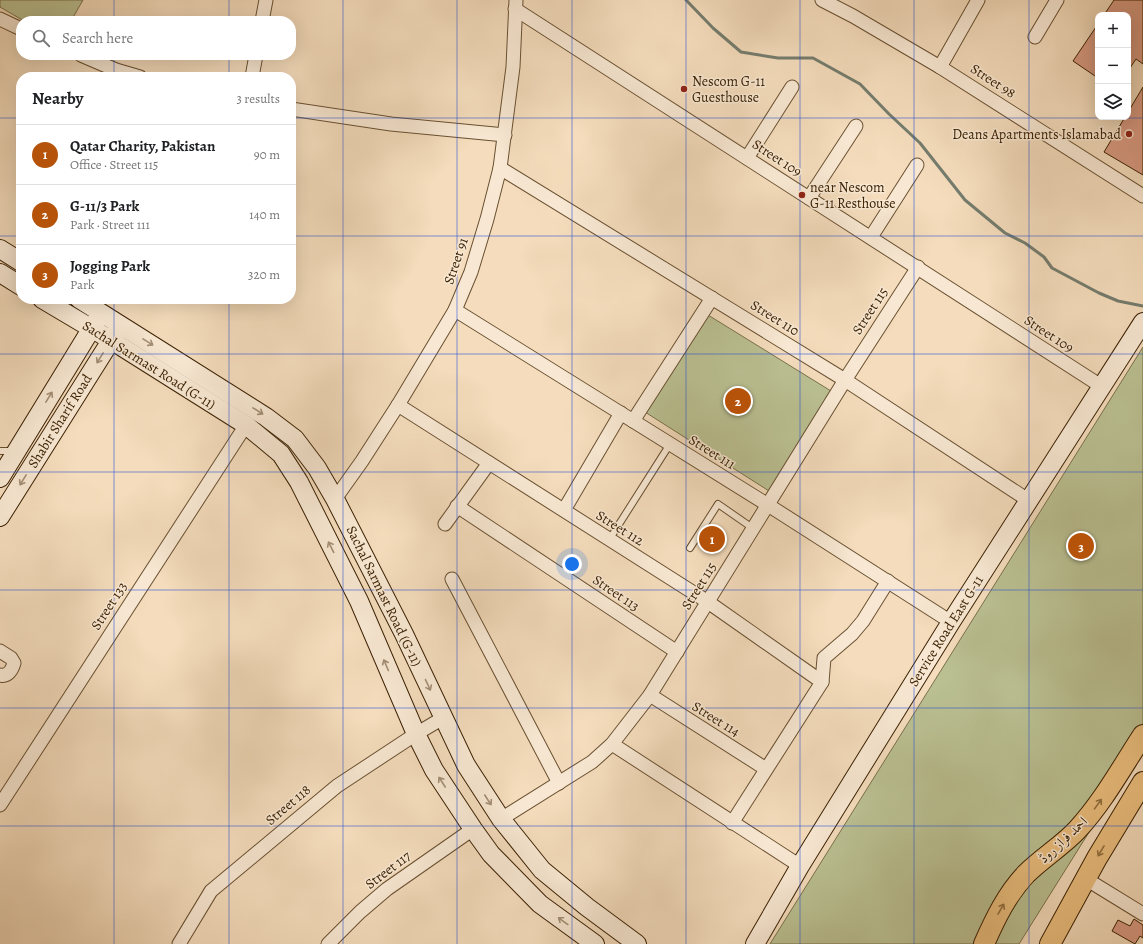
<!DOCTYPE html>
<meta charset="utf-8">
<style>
:root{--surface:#fff;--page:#f6f6f6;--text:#202124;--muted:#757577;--line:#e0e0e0;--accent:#b45309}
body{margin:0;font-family:Alegreya,Amiri,serif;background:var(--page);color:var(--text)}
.controls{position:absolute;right:12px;top:12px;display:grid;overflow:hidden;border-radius:8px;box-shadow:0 4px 16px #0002}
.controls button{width:36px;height:36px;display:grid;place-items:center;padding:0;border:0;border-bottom:1px solid var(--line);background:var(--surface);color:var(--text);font:20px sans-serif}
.you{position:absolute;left:572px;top:564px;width:14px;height:14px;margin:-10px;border:3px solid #fff;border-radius:50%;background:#1a73e8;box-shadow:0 0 0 6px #1a73e833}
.badge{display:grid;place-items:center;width:26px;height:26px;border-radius:50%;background:var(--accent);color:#fff;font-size:13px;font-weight:700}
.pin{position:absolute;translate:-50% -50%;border:2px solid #fff;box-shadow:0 1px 4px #0006}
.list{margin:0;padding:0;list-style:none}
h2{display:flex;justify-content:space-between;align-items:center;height:52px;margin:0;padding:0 16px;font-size:17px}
h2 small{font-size:13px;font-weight:400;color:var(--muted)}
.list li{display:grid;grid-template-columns:26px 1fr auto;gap:12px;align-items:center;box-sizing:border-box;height:60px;padding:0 16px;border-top:1px solid var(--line)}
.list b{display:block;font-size:15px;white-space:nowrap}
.list p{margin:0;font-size:13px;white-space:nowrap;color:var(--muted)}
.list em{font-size:13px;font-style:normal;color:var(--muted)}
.icon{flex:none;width:22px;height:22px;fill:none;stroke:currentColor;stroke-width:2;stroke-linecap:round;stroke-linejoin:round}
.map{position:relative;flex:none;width:1143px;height:944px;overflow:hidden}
.search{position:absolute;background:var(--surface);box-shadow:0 4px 16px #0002;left:16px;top:16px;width:280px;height:44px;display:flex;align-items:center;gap:10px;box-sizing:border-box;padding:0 14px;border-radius:16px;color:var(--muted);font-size:15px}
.panel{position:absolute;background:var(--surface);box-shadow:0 4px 16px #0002;left:16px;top:72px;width:280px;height:232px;border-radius:16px}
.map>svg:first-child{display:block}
</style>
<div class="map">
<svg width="1143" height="944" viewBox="0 0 1143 944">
<rect width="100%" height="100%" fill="#f4dcbc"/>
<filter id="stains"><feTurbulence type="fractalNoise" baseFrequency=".005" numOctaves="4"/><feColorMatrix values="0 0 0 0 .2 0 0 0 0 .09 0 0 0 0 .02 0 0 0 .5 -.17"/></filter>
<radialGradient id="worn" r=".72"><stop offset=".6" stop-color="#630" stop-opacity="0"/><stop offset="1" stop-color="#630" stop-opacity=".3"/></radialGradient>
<g fill="#bac092" stroke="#7a704a">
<polygon points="0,0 83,0 71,21 24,21 0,7"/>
<polygon points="708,315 831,391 769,491 645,412"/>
<polygon points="1143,347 1143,746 1019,944 770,944"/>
</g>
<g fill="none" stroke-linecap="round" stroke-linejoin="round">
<polyline stroke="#757d6e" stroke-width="3" points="686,0 713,28 741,52 778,58 813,58 860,84 889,114 920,143 965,200 1005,233 1025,243 1044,257 1052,268 1099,293 1118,301 1143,306"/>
</g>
<g fill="#d89a82" stroke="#3b2103">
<polygon points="1114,0 1143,0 1143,64 1136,59 1128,71 1128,15 1104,15"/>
<polygon points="1098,24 1098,78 1073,61"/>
<polygon points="1143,87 1143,175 1104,152 1125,117 1128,117 1128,112"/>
<polygon points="1134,919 1143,925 1143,938 1140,936 1135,944 1112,931 1118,920 1130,926"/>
</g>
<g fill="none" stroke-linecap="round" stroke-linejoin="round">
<defs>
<g id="lane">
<polyline points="0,451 12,451"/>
<polyline points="609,540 670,444"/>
<polyline points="690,548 718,504 754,529"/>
</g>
<g id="street">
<polyline points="822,0 853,16 940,67 1143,196"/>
<polyline points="515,9 1101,386"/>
<polyline points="0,19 21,29"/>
<polyline points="262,21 266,0"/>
<polyline points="1035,37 1057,0"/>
<polyline points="81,55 116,70 140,77"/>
<polyline points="940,67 978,0"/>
<polyline points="252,77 256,55"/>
<polyline points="291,109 391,124 505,135"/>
<polyline points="747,158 792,87"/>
<polyline points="500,168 845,380 1028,500"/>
<polyline points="809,198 856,126"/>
<polyline points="871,237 917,165"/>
<polyline points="455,310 768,505 951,622"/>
<polyline points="398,405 708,602 822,682"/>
<polyline points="633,421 712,298"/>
<polyline points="335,499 362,461 398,405 455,310 471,272 487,219 500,168 513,67 516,0"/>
<polyline points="457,506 677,652"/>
<polyline points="564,510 621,413"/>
<polyline points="445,524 489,463"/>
<polyline points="452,579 559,783"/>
<path d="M0,651L11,658L14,663C12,670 8,677 0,675"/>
<polyline points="650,695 766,769"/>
<polyline points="612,744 800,866"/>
<polyline points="0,805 246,425"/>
<polyline points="501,819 592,762 612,744 650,695 845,380 918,267"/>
<polyline points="732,823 822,682 824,658 852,634 863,621 888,581"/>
<polyline points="1086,879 1143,914"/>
<polyline points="179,944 211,891 337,786 416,734 443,718"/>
<polyline points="328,944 360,912 387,889 473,829"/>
</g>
<g id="secondary">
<polyline points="0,249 21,262"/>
<polyline points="0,273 21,286"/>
<polyline points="42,299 111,340 246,425 281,454 299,482 359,601 416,734 434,770 473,829 491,854 540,904 595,944"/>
<polyline points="79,299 266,417 295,439 317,468 335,499 404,634 466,765 501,819 542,870 587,907 637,944"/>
<polyline points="0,478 98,318"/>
<polyline points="0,517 117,331"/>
<polyline points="755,944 800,866 951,622 1143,322"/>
</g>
<g id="primary">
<path d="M984,944C995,919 1007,894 1026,874C1042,858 1062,846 1077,830C1103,802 1122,767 1143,735"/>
<polyline points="1050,944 1097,858 1143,782"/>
</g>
</defs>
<use href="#lane" stroke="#695031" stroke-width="8"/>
<use href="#street" stroke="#695031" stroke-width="15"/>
<use href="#secondary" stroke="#3b2103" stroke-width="20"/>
<use href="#primary" stroke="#3b2103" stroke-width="22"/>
<use href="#lane" stroke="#f8e8d3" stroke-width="6"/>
<use href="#street" stroke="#f8e8d3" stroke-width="13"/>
<use href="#secondary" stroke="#f8e8d3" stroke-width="18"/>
<use href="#primary" stroke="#eabe7e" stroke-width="20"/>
</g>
<defs><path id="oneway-shaft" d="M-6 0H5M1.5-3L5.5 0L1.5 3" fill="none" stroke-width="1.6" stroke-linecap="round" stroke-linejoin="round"/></defs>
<g stroke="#a38e75">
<use href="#oneway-shaft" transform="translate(148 342) rotate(32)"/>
<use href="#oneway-shaft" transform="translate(100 358) rotate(122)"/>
<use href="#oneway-shaft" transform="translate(49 397) rotate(-58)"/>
<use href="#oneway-shaft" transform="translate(258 411) rotate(32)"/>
<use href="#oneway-shaft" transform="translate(23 480) rotate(122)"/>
<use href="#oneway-shaft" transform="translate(331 547) rotate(-117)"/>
<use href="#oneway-shaft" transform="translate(386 665) rotate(-113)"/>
<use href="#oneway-shaft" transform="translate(428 685) rotate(65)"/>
<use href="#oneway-shaft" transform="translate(442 782) rotate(-123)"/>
<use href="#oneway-shaft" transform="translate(488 800) rotate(57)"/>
<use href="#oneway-shaft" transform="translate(563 921) rotate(-144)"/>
</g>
<g stroke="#927040">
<use href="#oneway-shaft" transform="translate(1098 804) rotate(-54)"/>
<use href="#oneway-shaft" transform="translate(1101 851) rotate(121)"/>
<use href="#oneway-shaft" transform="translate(1001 909) rotate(-60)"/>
</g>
<path fill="none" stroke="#1d4ed8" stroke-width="1" stroke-opacity="0.55" d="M114,0V21M229,0V21M343,0V944M457,0V944M572,0V944M686,0V944M800,0V944M914,0V944M1029,0V944M114,55V77M229,55V77M0,118H21M291,118H1143M0,236H21M291,236H1143M114,299V944M229,299V944M0,354H1143M0,472H1143M0,590H1143M0,708H1143M0,826H1143"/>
<g fill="#8f2418" stroke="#f8e8d3" stroke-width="1.5">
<circle cx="684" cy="89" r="4"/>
<circle cx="1129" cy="134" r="4"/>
<circle cx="802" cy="195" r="4"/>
</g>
<g text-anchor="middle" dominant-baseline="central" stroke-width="3" stroke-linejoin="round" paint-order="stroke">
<g font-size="14" fill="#3b2103" stroke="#f8e8d3" text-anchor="start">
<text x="692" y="81">Nescom G-11<tspan x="692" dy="16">Guesthouse</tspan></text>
<text x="1121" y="134" text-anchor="end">Deans Apartments Islamabad</text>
<text x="810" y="187">near Nescom<tspan x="810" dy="16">G-11 Resthouse</tspan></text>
</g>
<g font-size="14" fill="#3b2103" stroke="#f8e8d3">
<text transform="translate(993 81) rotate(33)">Street 98</text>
<text transform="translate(777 158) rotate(33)">Street 109</text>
<text transform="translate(456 261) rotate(-71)">Street 91</text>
<text transform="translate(870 311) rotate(-57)">Street 115</text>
<text transform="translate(775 318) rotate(32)">Street 110</text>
<text transform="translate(1049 334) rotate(33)">Street 109</text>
<text transform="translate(149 365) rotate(32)">Sachal Sarmast Road (G-11)</text>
<text transform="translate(60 421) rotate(-58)">Shabir Sharif Road</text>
<text transform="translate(712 452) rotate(32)">Street 111</text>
<text transform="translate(620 528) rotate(32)">Street 112</text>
<text transform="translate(699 586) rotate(-58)">Street 115</text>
<text transform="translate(616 593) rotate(34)">Street 113</text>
<text transform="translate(384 596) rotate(64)">Sachal Sarmast Road (G-11)</text>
<text transform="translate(109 606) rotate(-57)">Street 133</text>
<text transform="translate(946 631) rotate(-58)">Service Road East G-11</text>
<text transform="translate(716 719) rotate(32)">Street 114</text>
<text transform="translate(288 805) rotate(-40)">Street 118</text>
<text transform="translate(1063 840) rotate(-43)">احمد فراز روڈ</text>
<text transform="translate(388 870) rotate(-37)">Street 117</text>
</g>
</g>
<rect width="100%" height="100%" filter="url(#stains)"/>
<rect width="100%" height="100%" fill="url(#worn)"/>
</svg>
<div class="controls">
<button>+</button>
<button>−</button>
<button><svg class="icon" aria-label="layers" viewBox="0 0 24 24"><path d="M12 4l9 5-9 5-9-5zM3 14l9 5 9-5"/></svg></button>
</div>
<div class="you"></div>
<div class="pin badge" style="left:712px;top:539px">1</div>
<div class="pin badge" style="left:738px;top:401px">2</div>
<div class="pin badge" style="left:1081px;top:546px">3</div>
<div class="search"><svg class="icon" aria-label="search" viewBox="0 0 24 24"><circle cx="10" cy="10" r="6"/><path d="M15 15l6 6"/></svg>Search here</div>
<section class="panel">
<h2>Nearby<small>3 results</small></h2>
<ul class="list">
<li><span class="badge">1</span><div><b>Qatar Charity, Pakistan</b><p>Office · Street 115</p></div><em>90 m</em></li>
<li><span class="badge">2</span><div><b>G-11/3 Park</b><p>Park · Street 111</p></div><em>140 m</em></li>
<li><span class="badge">3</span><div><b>Jogging Park</b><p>Park</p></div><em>320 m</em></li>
</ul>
</section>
</div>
